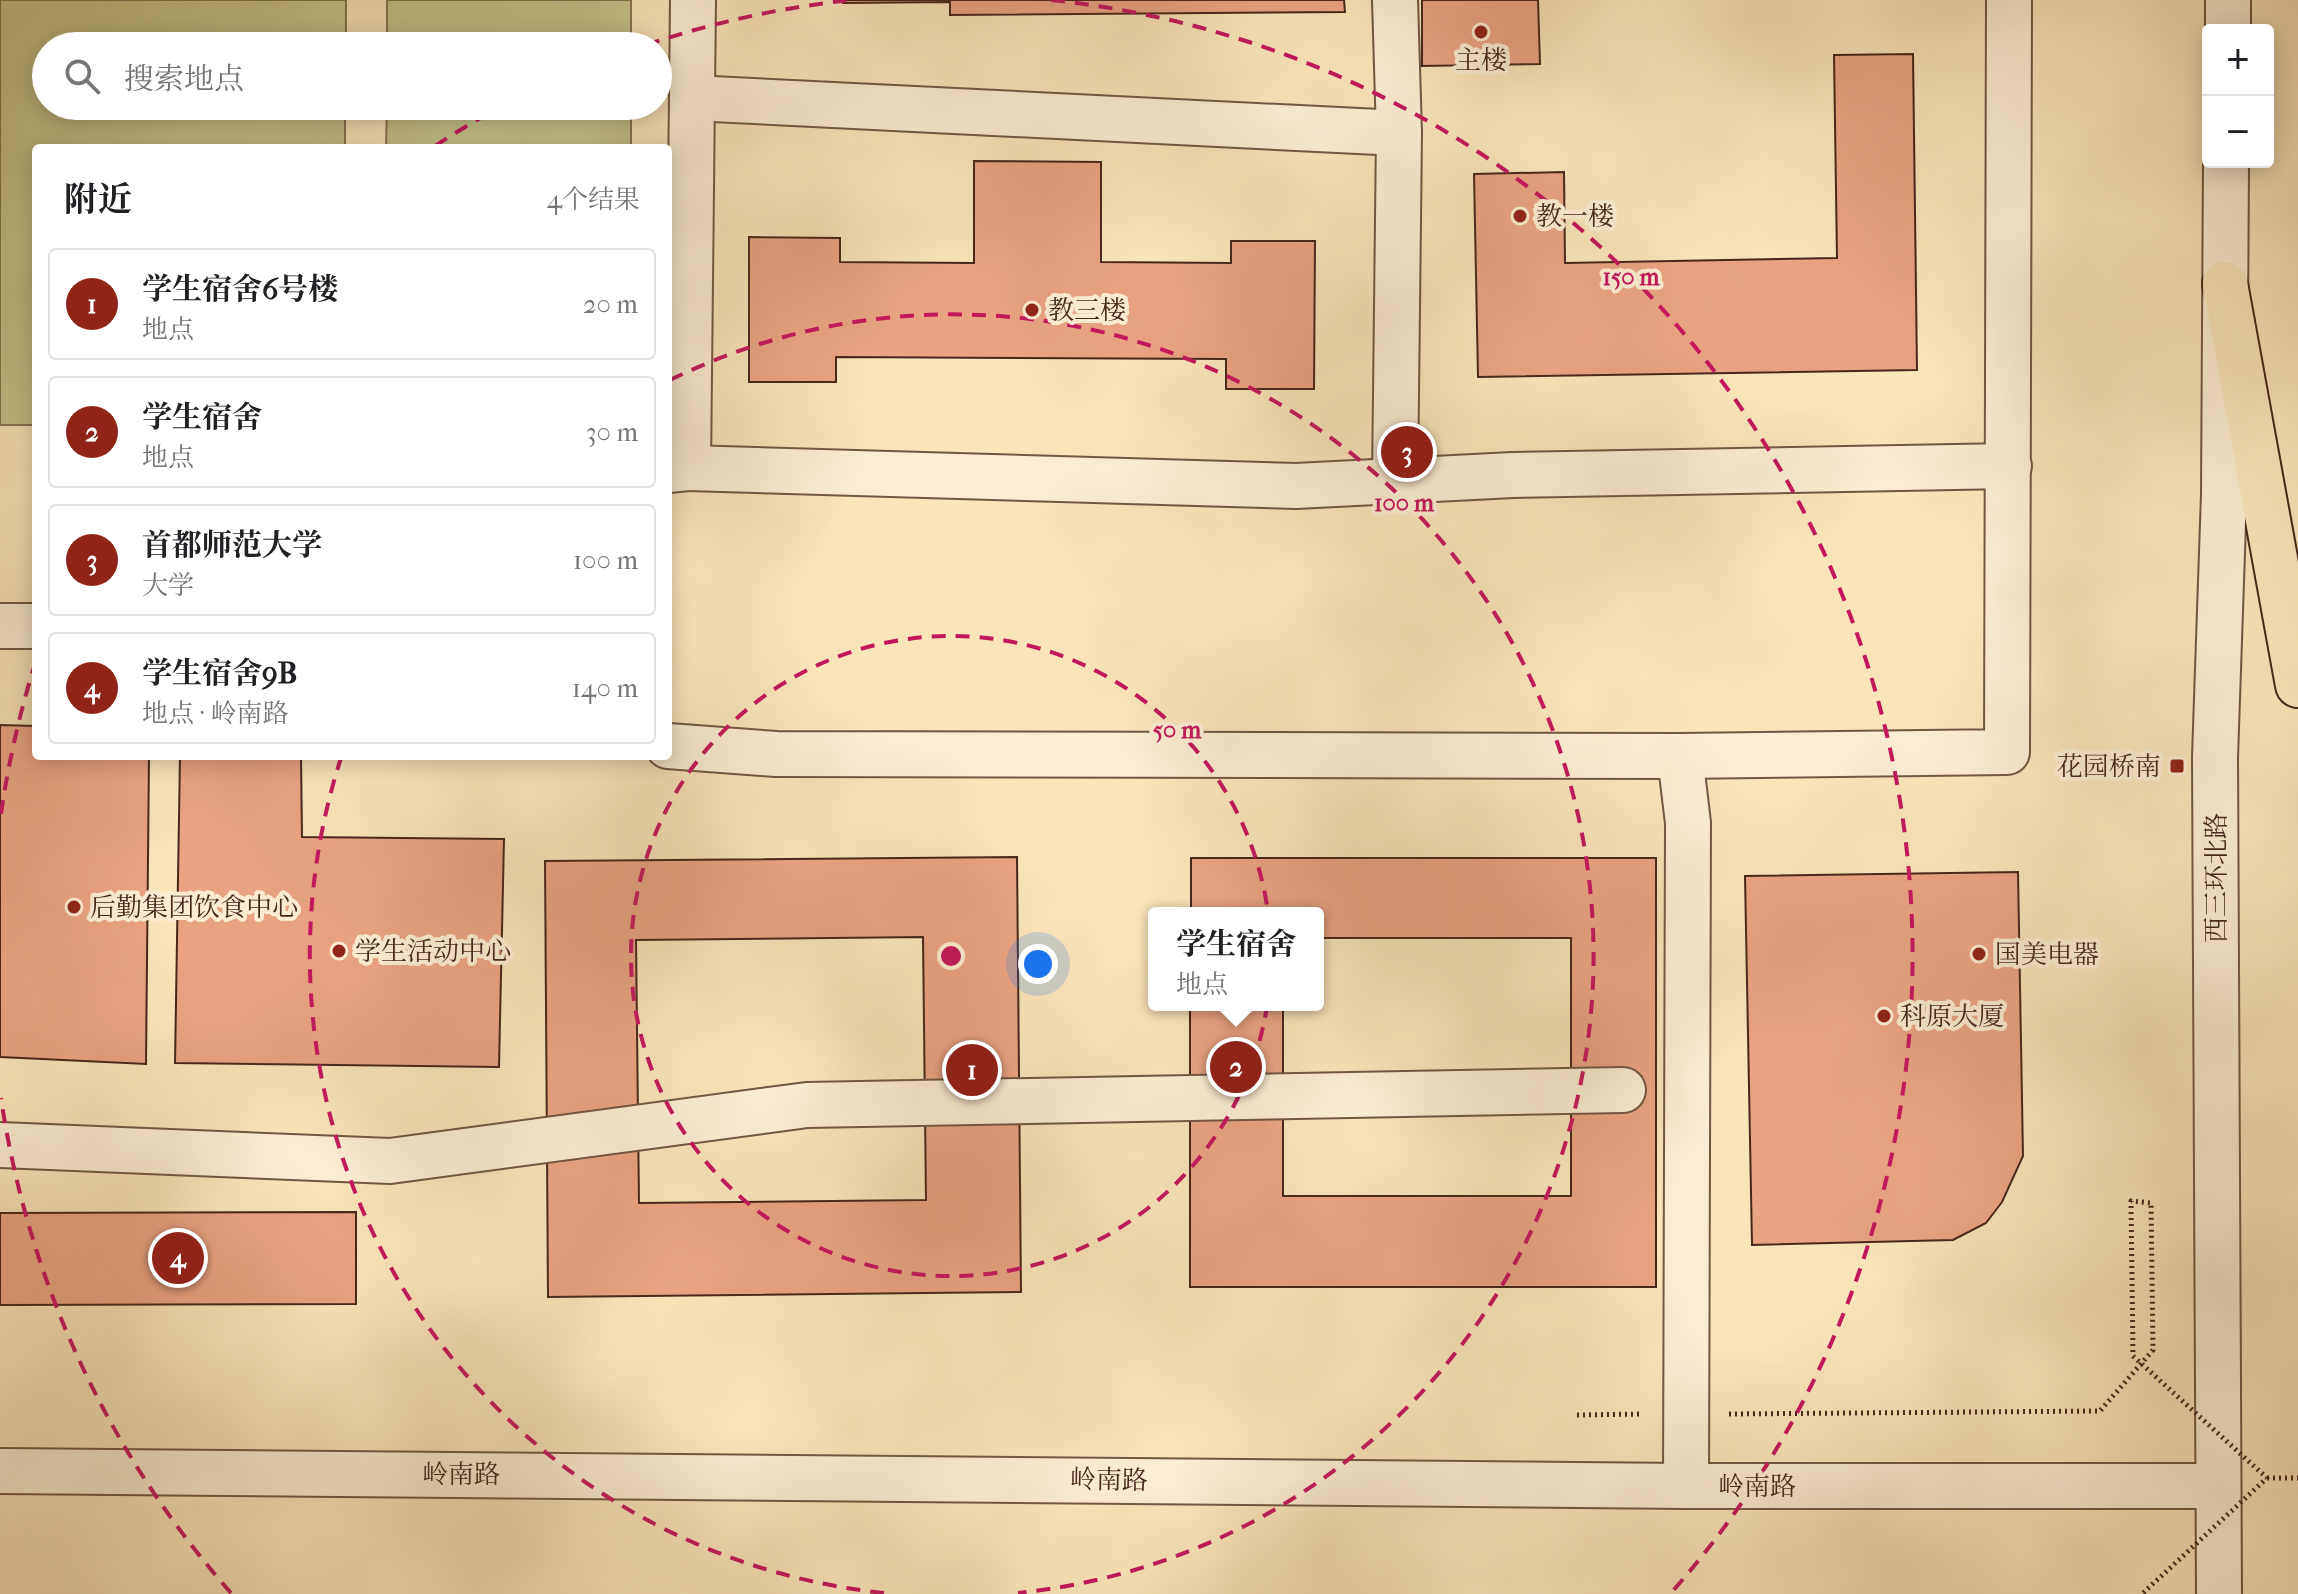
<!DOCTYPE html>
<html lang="zh">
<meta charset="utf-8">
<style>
:root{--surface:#fff;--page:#f6f6f6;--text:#202124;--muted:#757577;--line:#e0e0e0;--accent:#8f2418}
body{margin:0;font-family:"IM FELL French Canon","Noto Serif SC",serif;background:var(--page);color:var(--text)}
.controls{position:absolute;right:24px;top:24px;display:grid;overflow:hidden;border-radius:8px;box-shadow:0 4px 20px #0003}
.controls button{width:72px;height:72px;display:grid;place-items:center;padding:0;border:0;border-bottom:2px solid var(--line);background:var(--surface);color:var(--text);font:40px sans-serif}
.you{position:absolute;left:1038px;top:964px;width:28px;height:28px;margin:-20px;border:6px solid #fff;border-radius:50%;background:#1a73e8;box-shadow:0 0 0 12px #1a73e833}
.badge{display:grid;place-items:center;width:52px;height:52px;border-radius:50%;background:var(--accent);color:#fff;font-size:26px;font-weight:700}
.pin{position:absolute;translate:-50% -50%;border:4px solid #fff;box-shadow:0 2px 8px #0006}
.popup{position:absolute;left:1148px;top:907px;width:176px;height:104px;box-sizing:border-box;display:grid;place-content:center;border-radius:8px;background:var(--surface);filter:drop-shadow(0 2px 6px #0005);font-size:26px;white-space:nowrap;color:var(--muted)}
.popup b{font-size:30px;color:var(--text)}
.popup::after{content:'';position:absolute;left:50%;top:100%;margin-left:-16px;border:16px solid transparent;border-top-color:var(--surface)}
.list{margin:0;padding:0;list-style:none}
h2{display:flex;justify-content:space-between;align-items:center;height:104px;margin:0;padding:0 32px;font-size:34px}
h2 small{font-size:26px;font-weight:400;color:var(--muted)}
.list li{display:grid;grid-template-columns:52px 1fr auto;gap:24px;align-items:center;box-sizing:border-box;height:112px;margin:0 16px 16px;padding:0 16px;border:2px solid var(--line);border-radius:8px}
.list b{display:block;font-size:30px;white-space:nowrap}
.list p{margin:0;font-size:26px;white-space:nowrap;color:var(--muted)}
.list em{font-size:26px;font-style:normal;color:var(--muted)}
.icon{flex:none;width:44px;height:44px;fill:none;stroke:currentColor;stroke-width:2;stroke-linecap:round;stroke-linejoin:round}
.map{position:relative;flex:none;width:2298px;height:1594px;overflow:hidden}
.search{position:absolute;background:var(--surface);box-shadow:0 4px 20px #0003;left:32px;top:32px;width:640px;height:88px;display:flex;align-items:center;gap:20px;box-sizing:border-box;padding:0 28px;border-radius:44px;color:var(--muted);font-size:30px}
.panel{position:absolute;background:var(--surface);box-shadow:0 4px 20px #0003;left:32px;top:144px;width:640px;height:616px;border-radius:8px}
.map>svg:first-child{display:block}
</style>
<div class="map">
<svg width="2298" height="1594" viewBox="0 0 2298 1594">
<rect width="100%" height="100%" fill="#fae4ba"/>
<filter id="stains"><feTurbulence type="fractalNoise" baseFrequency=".0025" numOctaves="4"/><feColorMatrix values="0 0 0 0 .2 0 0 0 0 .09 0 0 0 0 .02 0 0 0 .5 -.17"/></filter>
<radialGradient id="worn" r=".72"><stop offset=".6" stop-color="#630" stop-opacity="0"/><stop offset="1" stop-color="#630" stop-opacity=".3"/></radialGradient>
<g fill="#c4c28b" stroke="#857452" stroke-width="2">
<polygon points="0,0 346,0 346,46 46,46 46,106 345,106 345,148 36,148 36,425 0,425"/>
<rect x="387" y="0" width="244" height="46"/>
<polygon points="387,106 631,106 631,148 386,148"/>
</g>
<g fill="#e9a383" stroke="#46271a" stroke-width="2" fill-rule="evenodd">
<polygon points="843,0 1344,0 1345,12 950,15 950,2 843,3"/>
<polygon points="1422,0 1538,0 1540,64 1422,66"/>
<polygon points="1913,54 1917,370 1478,377 1474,174 1564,172 1565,263 1837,258 1834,55"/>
<polygon points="974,161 1101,162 1101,262 1231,263 1231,241 1315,241 1314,389 1226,389 1226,359 836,357 836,382 749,382 749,237 840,238 840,262 974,263"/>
<polygon points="0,725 36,726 36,756 149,756 146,1064 0,1057"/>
<polygon points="180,756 301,756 302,837 504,839 499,1067 175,1063"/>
<path d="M1017,857L1021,1292L548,1297L545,861ZM923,937L926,1200L639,1203L636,940Z"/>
<polygon points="1191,858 1656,858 1656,1287 1190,1287 1190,1005 1283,1005 1283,1196 1571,1196 1571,938 1318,938 1318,913 1191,913"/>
<polygon points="2018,872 2023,1156 2002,1202 1986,1223 1953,1240 1752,1245 1745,876"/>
<polygon points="356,1212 356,1304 0,1305 0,1213"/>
</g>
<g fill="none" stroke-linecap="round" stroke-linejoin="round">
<defs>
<g id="minor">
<polyline points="1395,0 1399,133 1395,481"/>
<polyline points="2228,30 2228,0"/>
<polyline points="692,98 1399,133"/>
<polyline points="688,468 1296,486 1513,475 2009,466"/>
<polyline points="668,470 688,468 693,0"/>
<polyline points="0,626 36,626"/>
<polyline points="668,746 776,754 1680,756 1688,823 1686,1486"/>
<polyline points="1680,756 2007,752 2009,0"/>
<polyline points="0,1145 390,1161 807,1105 1623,1090"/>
<polyline points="0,1471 1686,1486 2218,1486"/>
<polyline points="2219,1594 2215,757 2224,494 2226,162"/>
</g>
<polyline id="highway" points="2225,284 2298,685"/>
</defs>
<use href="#minor" stroke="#735642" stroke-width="48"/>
<use href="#highway" stroke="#46271a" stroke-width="48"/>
<g stroke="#46271a" stroke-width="5" stroke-dasharray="2 4" stroke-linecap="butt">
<polyline points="1729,1414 2100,1411 2153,1350 2151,1203 2131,1201 2133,1356"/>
<polyline points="1577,1415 1643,1414"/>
<polyline points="2267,1478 2298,1478"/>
</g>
<use href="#minor" stroke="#fcedd2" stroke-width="44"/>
<use href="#highway" stroke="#fae4ba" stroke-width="44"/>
<polyline stroke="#46271a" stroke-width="5" stroke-dasharray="2 4" stroke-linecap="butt" points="2133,1356 2267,1478 2142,1594"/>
</g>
<g fill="none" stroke="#c2185b" stroke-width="4" stroke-dasharray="14 10">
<circle cx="951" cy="956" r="320"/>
<path d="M884 1593A641 641 0 0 1 341 758M670 380A641 641 0 1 1 1018 1593"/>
<path d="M231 1593A961 961 0 0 1 1 1098M1 814A961 961 0 0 1 34 667M435 146A961 961 0 0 1 500 107M646 45A961 961 0 0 1 851 0M1051 0A961 961 0 0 1 1671 1593"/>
</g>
<g fill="#8f2418" stroke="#fcedd2" stroke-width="3">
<circle cx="1481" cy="32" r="8"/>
<circle cx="1520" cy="216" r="8"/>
<circle cx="1032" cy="310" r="8"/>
<rect x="2169" y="758" width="16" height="16" rx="4"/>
<circle cx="74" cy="907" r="8"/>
<circle cx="339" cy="951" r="8"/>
<circle cx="1979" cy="954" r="8"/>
<circle cx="1884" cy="1016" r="8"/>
</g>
<g text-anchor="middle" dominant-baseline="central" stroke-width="8" stroke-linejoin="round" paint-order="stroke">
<g font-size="26" fill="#46271a" stroke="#fcedd2" text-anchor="start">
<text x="1481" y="60" text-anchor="middle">主楼</text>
<text x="1536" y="216">教一楼</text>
<text x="1048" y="310">教三楼</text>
<text x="2161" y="766" text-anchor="end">花园桥南</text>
<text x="90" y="907">后勤集团饮食中心</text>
<text x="355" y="951">学生活动中心</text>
<text x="1995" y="954">国美电器</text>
<text x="1900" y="1016">科原大厦</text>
</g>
<g font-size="26" fill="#46271a" stroke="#fcedd2">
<text transform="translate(2216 878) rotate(-90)">西三环北路</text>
<text x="461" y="1474">岭南路</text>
<text transform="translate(1109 1480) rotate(1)">岭南路</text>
<text x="1757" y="1486">岭南路</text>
</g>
</g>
<circle cx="951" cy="956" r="12" fill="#c2185b" stroke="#fcedd2" stroke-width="4"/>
<g font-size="24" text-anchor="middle" font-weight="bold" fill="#c2185b" stroke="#fcedd2" stroke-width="8" stroke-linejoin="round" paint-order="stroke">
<text x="1631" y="285">150 m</text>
<text x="1404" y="511">100 m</text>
<text x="1177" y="738">50 m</text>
</g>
<rect width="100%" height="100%" filter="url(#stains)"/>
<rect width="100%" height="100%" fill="url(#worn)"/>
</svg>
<div class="controls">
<button>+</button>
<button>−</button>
</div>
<div class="you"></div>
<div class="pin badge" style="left:972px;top:1070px">1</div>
<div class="pin badge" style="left:1236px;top:1067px">2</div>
<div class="popup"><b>学生宿舍</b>地点</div>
<div class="pin badge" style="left:1407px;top:452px">3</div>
<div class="pin badge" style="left:178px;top:1258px">4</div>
<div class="search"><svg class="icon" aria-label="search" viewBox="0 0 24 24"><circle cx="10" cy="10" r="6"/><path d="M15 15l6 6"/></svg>搜索地点</div>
<section class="panel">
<h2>附近<small>4个结果</small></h2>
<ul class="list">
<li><span class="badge">1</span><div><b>学生宿舍6号楼</b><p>地点</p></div><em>20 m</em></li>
<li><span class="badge">2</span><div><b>学生宿舍</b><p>地点</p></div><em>30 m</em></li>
<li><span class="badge">3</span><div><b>首都师范大学</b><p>大学</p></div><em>100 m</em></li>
<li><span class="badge">4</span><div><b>学生宿舍9B</b><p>地点 · 岭南路</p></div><em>140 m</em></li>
</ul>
</section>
</div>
